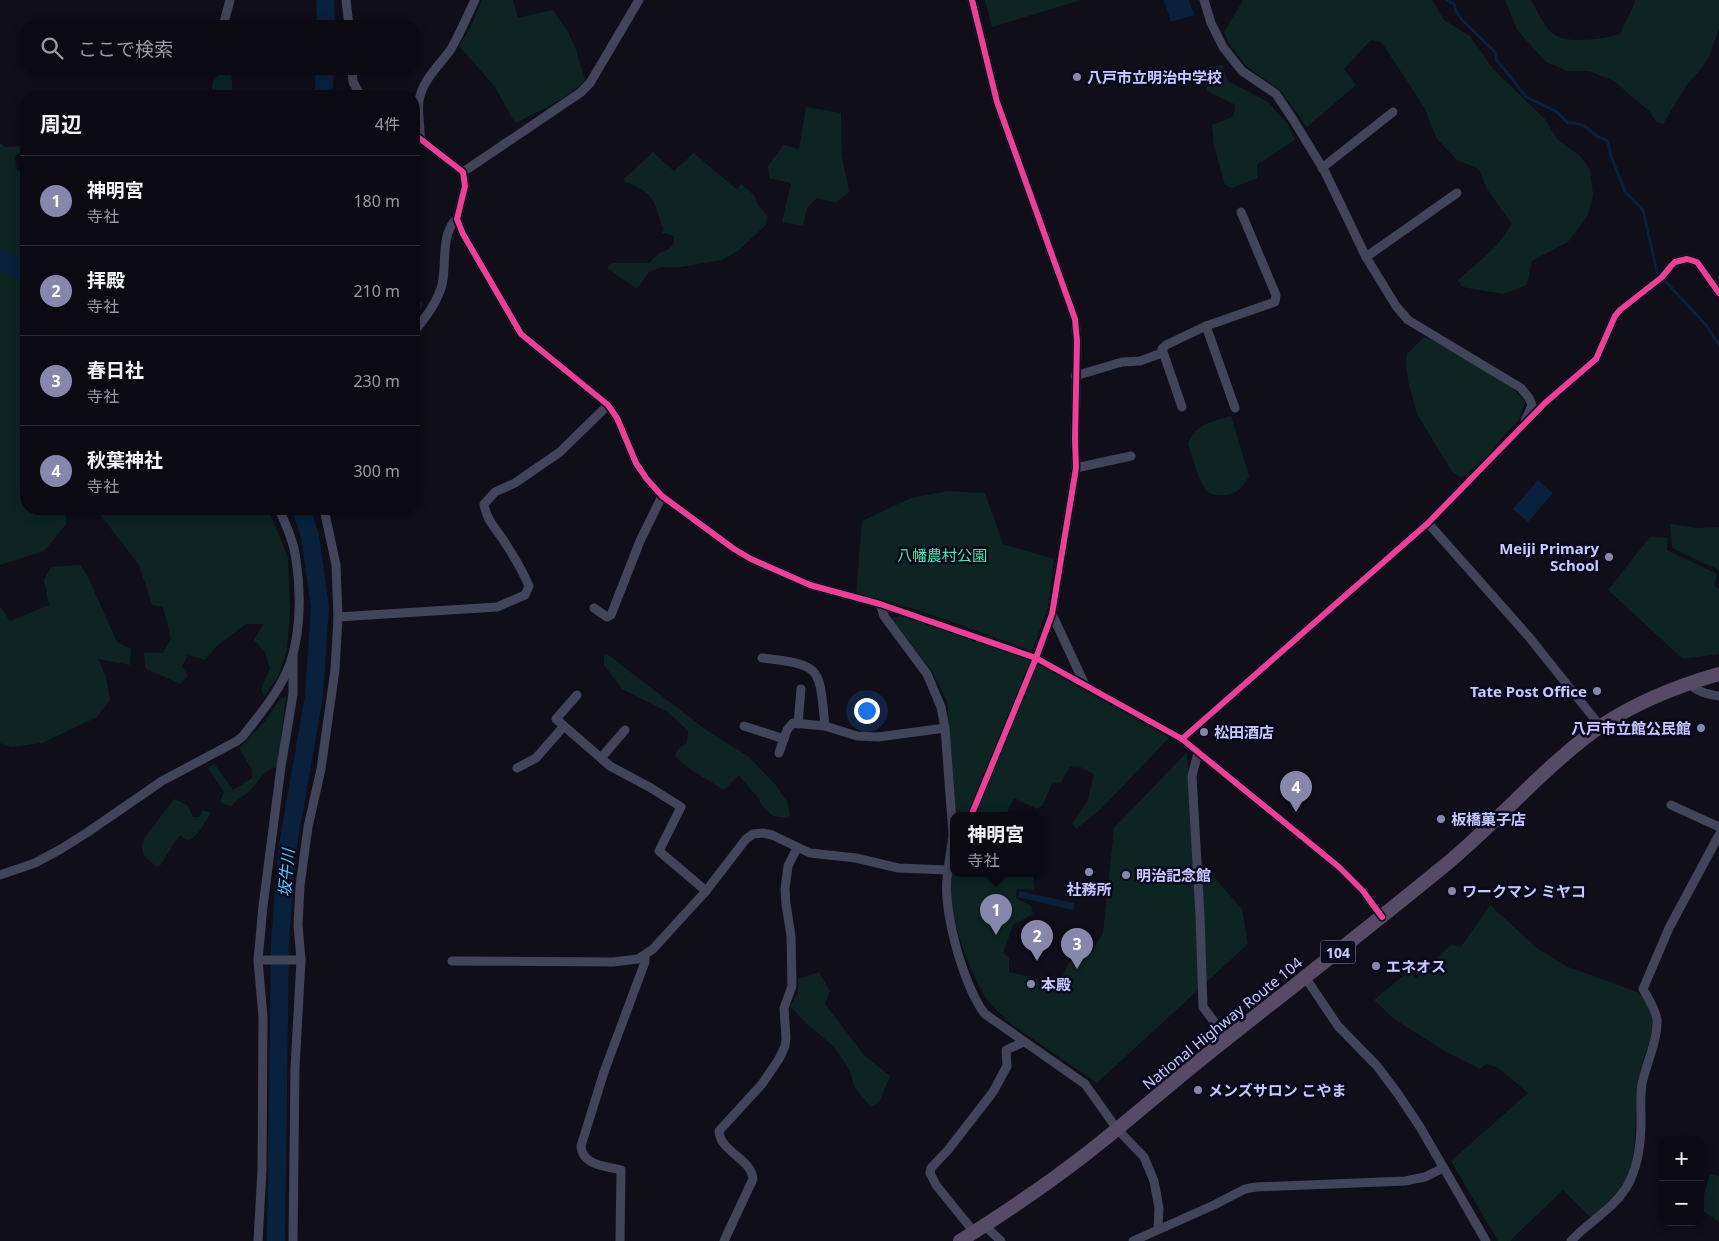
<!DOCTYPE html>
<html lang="ja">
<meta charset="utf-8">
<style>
:root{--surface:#0b0a13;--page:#14131c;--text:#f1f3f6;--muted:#9a9aa0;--line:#2b2b33;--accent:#8787ae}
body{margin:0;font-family:"Noto Sans","Noto Sans JP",sans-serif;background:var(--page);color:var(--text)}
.controls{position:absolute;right:15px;bottom:15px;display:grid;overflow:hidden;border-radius:10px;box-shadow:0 2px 12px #0003}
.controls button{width:45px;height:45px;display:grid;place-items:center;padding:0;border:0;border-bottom:1px solid var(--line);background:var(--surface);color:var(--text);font:25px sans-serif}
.you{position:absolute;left:866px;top:710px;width:18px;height:18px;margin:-12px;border:4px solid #fff;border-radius:50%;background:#1a73e8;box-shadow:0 0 0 8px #1a73e833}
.badge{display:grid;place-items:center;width:32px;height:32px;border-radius:50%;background:var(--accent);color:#fff;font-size:16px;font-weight:700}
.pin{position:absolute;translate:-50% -41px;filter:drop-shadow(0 1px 2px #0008)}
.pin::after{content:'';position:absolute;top:26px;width:18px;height:15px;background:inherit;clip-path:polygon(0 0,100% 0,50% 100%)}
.popup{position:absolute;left:950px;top:812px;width:92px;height:65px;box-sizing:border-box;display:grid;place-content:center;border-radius:10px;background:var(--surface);filter:drop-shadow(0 1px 4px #0005);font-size:16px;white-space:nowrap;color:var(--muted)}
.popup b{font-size:19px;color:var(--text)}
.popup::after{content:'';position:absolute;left:50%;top:100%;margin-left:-10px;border:10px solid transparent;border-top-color:var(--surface)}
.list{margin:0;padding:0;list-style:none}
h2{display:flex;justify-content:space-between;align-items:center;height:65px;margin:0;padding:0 20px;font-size:21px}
h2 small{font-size:16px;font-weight:400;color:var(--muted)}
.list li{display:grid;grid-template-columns:32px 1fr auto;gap:15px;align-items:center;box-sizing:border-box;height:90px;padding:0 20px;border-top:1px solid var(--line)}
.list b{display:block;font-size:19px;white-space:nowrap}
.list p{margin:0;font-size:16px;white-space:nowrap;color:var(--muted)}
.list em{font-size:16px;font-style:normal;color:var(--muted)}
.icon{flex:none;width:28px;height:28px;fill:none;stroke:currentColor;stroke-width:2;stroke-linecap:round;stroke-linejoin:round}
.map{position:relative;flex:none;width:1719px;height:1241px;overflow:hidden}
.search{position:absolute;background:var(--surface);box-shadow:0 2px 12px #0003;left:20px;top:20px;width:400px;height:55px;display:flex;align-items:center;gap:12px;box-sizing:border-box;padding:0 18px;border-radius:20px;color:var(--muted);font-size:19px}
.panel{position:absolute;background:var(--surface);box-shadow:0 2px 12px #0003;left:20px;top:90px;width:400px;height:425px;border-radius:20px}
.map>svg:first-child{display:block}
</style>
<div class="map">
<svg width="1719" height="1241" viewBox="0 0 1719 1241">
<rect width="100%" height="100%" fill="#0f0e19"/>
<g fill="#0d2422">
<path d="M482,0H513L518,18L553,10L568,32L576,49L585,81C565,100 540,111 515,123L495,87L459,46L471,26Z"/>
<polygon points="985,0 1081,0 992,27"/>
<path d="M1243,0H1432L1444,20L1470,36L1493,69L1545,119L1557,139L1580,156L1590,169L1593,195L1588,215L1568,242L1532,261L1527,285L1503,294L1462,287L1458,280C1476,263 1501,247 1511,223L1487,189L1479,169L1457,160L1437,139L1424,107L1382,43L1371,40L1344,69L1356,85L1307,127L1281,91L1246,66L1229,44L1224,32Z"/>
<path d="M1505,0H1531C1536,9 1545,27 1552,33C1566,45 1603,39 1620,34L1635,2V0H1719V29L1709,57L1702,68L1688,83L1663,124L1656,122L1650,112L1614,81L1589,71H1567L1546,62L1517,30Z"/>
<polygon points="1222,65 1228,81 1268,102 1287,123 1295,140 1257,165 1258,178 1232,188 1225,185 1214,146 1212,125 1232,117 1235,110 1234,104 1207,91 1203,68"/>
<polygon points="231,72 233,96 211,96 213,81 221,73"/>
<polygon points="806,107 841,113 842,156 849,192 836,203 817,198 807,208 803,226 782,222 791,183 769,178 768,166 783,145 799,149"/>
<polygon points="26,131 26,151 15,156 17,171 26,173 26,268 0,252 0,143 5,147 20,146"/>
<path d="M653,152L674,171L694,153L737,190L741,184L754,195L758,205L767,215L766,225L739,250L722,260L681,267H662L649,272L637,289L607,268L612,263H649L659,253L669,249L674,243V236L662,233L663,229C654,201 655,193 625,182L624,179Z"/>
<polygon points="0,263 26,277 26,509 64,509 67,523 44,551 0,565"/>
<polygon points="414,296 423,304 419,313 414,315"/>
<path d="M1424,337L1432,340C1455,353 1512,380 1525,402L1519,420L1505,434L1490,453L1465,476L1459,477L1451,470L1417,414L1408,381L1406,362L1407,354Z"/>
<path d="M1231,416L1249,476C1244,486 1237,494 1226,495C1219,495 1212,496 1207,491C1198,482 1192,455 1188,443C1197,423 1211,422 1231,416Z"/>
<path d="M947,491L985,493L1003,544L1054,559L1048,607L1032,651C974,630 916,607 856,593L862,521L911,498Z"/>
<polygon points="96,509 268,509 288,557 290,612 287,649 278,677 264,696 261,689 270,669 265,652 254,640 263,624 246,624 217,646 205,660 188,655 182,666 188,676 180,684 145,668 144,653 163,653 171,638 163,607 152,605 139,565"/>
<polygon points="1670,524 1696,528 1719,527 1719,570 1672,548"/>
<polygon points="1650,537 1668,538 1667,550 1717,574 1714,586 1719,589 1719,654 1683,659 1608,590"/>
<polygon points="80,565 88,577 117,642 131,649 130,665 98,659 106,677 110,700 97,717 42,743 11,747 0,743 0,608 1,607 10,621 49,605 44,580 51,567"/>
<polygon points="900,616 1024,657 1169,738 1101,809 1076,829 1072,823 1087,802 1094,774 1078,766 1070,767 1061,782 1052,784 1042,806 1037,809 1014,798 1005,816 955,816 947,701 931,670 891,618"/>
<polygon points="607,654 709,732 748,756 775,784 788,803 790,815 787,818 773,816 763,807 758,798 739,775 724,790 691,770 674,756 680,747 687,743 688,731 669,713 622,689 604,665 604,655"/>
<path d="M286,697L278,763L276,767C259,773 259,784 247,793C241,798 236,800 232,806L226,805L220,801L224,792L208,768L214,763L233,790L252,778V770L239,748L265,721L281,698Z"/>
<path d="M1187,752L1192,852L1242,909L1248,944L1097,1083L1011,1024L988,1002L977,983L962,946L951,909L953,839L954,874H1033L1034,890L1017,889L1016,898L1031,906L1033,914L1013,925L1003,953L1009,958V972L1057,983C1071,968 1062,956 1090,955L1103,933L1114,828Z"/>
<polygon points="174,799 187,805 193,817 199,817 203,810 211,813 198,833 190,840 184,839 181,835 178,837 160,866 157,867 144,856 142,846 145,837"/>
<path d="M1490,905L1538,949L1568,967L1638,992C1644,998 1651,1010 1652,1019C1654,1035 1644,1055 1640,1071C1632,1104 1640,1138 1629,1171C1622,1191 1606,1204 1591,1218L1563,1190L1510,1241H1498L1451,1161L1528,1093L1497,1067L1486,1064L1480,1069L1446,1052L1394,1019L1374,1000L1409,971L1416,978L1451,945L1461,947Z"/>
<polygon points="819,972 830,991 825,1004 864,1055 890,1076 879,1103 871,1107 854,1087 852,1077 846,1064 834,1047 806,1023 790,1006 798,993 798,979"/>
<polygon points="1710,1174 1719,1176 1719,1222 1700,1209"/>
</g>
<g fill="#09213c">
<polygon points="1164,0 1189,0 1194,15 1171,22"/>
<polygon points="1538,480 1553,493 1528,522 1513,509"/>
<polygon points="1019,891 1074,903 1073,910 1018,897"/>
</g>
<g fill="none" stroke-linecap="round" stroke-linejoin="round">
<path stroke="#09213c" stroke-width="3" d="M1447,0L1454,4L1456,11L1462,20L1495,52L1497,61L1510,76L1526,97L1557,112L1568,123C1584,122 1586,128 1597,136C1601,138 1605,139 1608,142L1611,156L1625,192L1643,210L1657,272L1706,325L1719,345"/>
<g stroke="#09213c" stroke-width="18">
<polyline points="325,0 326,26"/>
<polyline points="323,96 325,69"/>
<polyline points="0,258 26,274"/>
<polyline points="276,1241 280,943 287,851 314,696 320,607 310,536 301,509"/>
</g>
<g stroke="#42445a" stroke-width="9">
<polyline points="346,0 349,26"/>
<polyline points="1204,0 1211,23 1223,47 1242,71 1276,94 1294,121 1325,172 1366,257 1396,306 1408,320 1521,388 1529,398 1532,405 1525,421"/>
<polyline points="223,26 230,0"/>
<polyline points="352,69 353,82 361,96"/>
<polyline points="414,134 463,172 465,186 457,219 463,234 521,334 608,405 617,418 636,463 646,478 662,496 734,549 751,559 810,585 880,604 1036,658 1182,739 1339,867 1363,891 1382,917"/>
<path d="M420,139C421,126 417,113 419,101C422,80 440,65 451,49C460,34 467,16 475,0"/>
<polyline points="1322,168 1393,112"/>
<polyline points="463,172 580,93 590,83 639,0"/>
<polyline points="1366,257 1457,193"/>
<polyline points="1206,326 1235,408"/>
<path d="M414,332C425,318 437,303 442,285C447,265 440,233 457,219"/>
<polyline points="1075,376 1122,362 1140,361 1162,353"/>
<polyline points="1182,407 1162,349 1166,345 1206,326 1275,302 1276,295 1241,212"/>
<polyline points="1076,468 1131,456"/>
<polyline points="1428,523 1529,637 1601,727"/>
<polyline points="594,608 607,617 611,615 640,541 662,496"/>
<polyline points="1052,614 1084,683"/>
<path d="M338,617L497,607L525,595L529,586C522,570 512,553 502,538C494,527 486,518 484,504L495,492L515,483L560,452L608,405"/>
<path d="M762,658C823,665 819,667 825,726"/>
<path d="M1688,683C1698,692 1706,694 1719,696"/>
<polyline points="577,695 556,719 610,766 651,788 681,807 659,851 706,891"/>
<polyline points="798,724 801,689"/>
<polyline points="744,726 784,739"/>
<polyline points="1182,739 1428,523 1545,403 1596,359 1615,316 1620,310 1662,277 1671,266 1675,262 1687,259 1697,262 1719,293"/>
<polyline points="779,753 787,730 793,723 825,726 857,736 878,737 945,728"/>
<polyline points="1198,753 1192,776 1200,916 1203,1007 1227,1039"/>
<polyline points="601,758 625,730"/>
<polyline points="517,768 536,758 564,726"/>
<polyline points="1671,805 1719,827"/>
<polyline points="971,816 1036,658 1052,614 1076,468 1075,439 1077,341 1075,319 997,102 972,0"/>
<path d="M950,865C937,896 964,989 985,1014L1085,1084L1117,1129L1144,1157L1154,1181L1159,1208L1158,1229"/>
<path d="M0,875L35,863L61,849L88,832L162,781L237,741L243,736C256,719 271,702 281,683C301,650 302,597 296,560C294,542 286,525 279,509"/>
<polyline points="258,960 301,960"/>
<polyline points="452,961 613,962 638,959 653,949 706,891 746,839 753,834 763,833 772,835 810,853 856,858 898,868 948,870 953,835 945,728 941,707 927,674 884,616 880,604"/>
<polyline points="1305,977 1338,1026 1377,1066 1398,1094 1420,1127 1486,1241"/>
<polyline points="985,1226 1001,1241"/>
<polyline points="974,1232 936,1185 930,1173 931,1168 948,1150 993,1092 1007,1066 1006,1050 1024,1042"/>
<polyline points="258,1241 262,1170 263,1017 258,960 263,906 281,767 293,694 293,656"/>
<polyline points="293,1241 295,1068 301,960 298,925 300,886 308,827 321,769 335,670 338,617 336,565 324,509"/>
<path d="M620,1241L621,1170C605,1166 582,1165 581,1146L604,1072L645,962V956"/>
<path d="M724,1241L753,1179C751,1158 720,1152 719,1131L762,1084L779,1059L785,1046L786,1038L784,1008L792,986L791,936L786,904L785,889L788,866L797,848"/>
<polyline points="1133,1241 1214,1205 1245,1189 1256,1187 1405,1181 1425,1177 1443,1168"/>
<path d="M1571,1241C1588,1222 1612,1210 1626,1188C1638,1168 1641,1145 1641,1122C1641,1109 1640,1096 1642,1084C1646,1064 1658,1040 1657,1020C1656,1010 1648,998 1643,989L1669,928L1719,835"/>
</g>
<path stroke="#564a66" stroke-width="14" d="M960,1241C1003,1214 1045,1186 1086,1154C1126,1123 1164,1089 1204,1057C1284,993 1365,931 1444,866C1498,822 1544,766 1601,726C1637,702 1677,686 1719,674"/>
<defs>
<g id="cycleway">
<polyline points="414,134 463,172 465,186 457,219 463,234 521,334 608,405 617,418 636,463 646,478 662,496 734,549 751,559 810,585 880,604 1036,658 1182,739 1339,867 1363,891 1382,917"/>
<polyline points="1182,739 1428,523 1545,403 1596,359 1615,316 1620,310 1662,277 1671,266 1675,262 1687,259 1697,262 1719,293"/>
<polyline points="971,816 1036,658 1052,614 1076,468 1075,439 1077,341 1075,319 997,102 972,0"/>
</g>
</defs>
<use href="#cycleway" stroke="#0b0a1d" stroke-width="9"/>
<use href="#cycleway" stroke="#ea4096" stroke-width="6"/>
</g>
<g fill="#8787ae" stroke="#0b0a1d" stroke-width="2">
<circle cx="1077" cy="77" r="5"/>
<circle cx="1609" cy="557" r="5"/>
<circle cx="1597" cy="691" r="5"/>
<circle cx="1701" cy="728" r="5"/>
<circle cx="1204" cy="732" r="5"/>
<circle cx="1441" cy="819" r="5"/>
<circle cx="1089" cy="872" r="5"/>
<circle cx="1126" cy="875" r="5"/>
<circle cx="1452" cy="891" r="5"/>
<circle cx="1376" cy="966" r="5"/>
<circle cx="1031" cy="984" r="5"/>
<circle cx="1198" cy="1090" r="5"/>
</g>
<g text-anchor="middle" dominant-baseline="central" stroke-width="5" stroke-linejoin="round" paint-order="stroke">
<rect fill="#0b0a1d" stroke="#8f8fbb" stroke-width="1" x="1320.5" y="940.5" width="35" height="23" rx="4"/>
<g font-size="14" font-weight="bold" fill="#c7c8ff">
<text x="1338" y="952">104</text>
</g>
<g font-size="15" font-weight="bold" fill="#c7c8ff" stroke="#0b0a1d" text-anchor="start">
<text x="1087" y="77">八戸市立明治中学校</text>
<text x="1599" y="548" text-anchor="end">Meiji Primary<tspan x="1599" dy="17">School</tspan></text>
<text x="1587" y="691" text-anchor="end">Tate Post Office</text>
<text x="1691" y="728" text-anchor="end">八戸市立館公民館</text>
<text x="1214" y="732">松田酒店</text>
<text x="1451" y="819">板橋菓子店</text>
<text x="1136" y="875">明治記念館</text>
<text x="1089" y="889" text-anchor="middle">社務所</text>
<text x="1462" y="891">ワークマン ミヤコ</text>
<text x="1386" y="966">エネオス</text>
<text x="1041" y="984">本殿</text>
<text x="1208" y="1090">メンズサロン こやま</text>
</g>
<g font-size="15" fill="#4de5ab" stroke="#0b0a1d">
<text x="942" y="555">八幡農村公園</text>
</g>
<g font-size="15" fill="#c7c8ff" stroke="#0b0a1d">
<text transform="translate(1222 1023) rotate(-39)">National Highway Route 104</text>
</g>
<g font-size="16" font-style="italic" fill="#55c7ff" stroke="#0b0a1d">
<text transform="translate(286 873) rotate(-85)">坂牛川</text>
</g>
</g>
</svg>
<div class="controls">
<button>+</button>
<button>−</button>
</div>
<div class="you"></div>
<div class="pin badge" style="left:996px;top:935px">1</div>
<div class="popup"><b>神明宮</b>寺社</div>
<div class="pin badge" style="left:1037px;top:961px">2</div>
<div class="pin badge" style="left:1077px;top:969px">3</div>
<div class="pin badge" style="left:1296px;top:812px">4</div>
<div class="search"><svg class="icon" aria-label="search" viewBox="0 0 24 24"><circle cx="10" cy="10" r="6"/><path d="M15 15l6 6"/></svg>ここで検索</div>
<section class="panel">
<h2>周辺<small>4件</small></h2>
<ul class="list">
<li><span class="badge">1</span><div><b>神明宮</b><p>寺社</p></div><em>180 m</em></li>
<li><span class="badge">2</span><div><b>拝殿</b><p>寺社</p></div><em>210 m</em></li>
<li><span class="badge">3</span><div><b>春日社</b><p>寺社</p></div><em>230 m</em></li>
<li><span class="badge">4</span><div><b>秋葉神社</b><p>寺社</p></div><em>300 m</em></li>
</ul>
</section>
</div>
